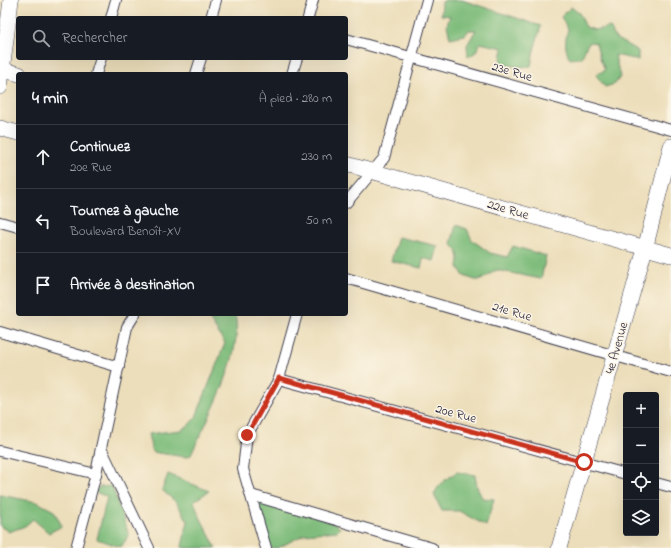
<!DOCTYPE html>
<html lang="fr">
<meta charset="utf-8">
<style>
:root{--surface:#171b24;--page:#20242c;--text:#f1f3f6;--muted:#9ea1a6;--line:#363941}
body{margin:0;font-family:"Indie Flower",sans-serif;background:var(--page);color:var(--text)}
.controls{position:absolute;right:12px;bottom:12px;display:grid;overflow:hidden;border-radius:4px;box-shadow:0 4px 16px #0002}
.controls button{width:36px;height:36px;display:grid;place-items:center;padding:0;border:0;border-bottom:1px solid var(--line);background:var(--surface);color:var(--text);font:20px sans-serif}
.stop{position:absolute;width:12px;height:12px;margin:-9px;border:3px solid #c8321e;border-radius:50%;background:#fff}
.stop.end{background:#c8321e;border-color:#fff;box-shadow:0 1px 4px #0008}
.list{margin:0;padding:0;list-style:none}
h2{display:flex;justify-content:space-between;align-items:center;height:52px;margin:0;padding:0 16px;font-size:17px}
h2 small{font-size:13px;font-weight:400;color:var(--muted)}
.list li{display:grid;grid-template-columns:26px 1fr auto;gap:12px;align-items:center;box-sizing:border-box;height:64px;padding:0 16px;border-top:1px solid var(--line)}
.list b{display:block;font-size:15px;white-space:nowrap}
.list p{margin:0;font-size:13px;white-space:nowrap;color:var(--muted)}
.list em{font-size:13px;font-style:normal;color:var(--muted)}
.icon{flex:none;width:22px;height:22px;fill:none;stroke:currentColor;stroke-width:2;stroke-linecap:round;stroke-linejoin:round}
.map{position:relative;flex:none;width:671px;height:548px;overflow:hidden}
.search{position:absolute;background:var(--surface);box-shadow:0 4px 16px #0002;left:16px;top:16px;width:332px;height:44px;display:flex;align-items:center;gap:10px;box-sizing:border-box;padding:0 14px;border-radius:4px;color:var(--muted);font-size:15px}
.panel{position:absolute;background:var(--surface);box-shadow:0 4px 16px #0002;left:16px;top:72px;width:332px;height:244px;border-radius:4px}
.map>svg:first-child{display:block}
</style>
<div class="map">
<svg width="671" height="548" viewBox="0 0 671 548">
<rect width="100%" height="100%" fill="#fcf5e5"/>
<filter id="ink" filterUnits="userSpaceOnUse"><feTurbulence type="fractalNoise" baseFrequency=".025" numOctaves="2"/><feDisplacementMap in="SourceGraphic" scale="8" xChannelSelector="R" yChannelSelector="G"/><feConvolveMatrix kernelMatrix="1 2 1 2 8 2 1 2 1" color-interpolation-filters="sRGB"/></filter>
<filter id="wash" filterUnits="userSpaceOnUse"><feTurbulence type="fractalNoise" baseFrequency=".012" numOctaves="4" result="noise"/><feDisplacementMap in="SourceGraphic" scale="16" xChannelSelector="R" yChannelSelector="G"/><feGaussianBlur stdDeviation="0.9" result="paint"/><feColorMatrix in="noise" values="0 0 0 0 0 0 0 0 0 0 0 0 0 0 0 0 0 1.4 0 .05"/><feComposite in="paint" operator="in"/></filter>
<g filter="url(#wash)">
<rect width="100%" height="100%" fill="#ecdeba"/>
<g fill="#80bd7d" stroke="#51705c">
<polygon points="445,0 462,0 541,26 534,50 531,66 520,67 500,64 503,48 480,43 476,52 468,57 467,45 476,30 469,30 465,35 450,38 447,25 450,16 441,15 442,2"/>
<path d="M571,7L579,13L586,27L595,30L610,27L615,38L638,51V60L615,55L620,77L615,84L605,87L596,75L605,70L600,58L596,43L591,42L587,45L582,57L570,59C564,48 565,41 568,29L561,17Z"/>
<polygon points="456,225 467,229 472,240 490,253 507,257 513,246 546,256 541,279 496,270 481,280 475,280 464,276 458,267 459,258 457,250 451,244"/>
<polygon points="398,237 438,246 434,261 423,258 421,268 391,261"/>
<path d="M206,314H235C244,357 208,417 191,455L185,457L152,452L148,434L181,430L189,425L196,417L225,343Z"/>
<path d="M457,472L475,475L477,487L482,498L494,499L486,526L459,511H442L434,495C438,484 447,478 457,472Z"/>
<polygon points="168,474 209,491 194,501 198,513 216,548 183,548 182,546 188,521 176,502 162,490"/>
<polygon points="112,486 129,535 121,547 97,539 107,497 93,491 100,487"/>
<polygon points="0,495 37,502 54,511 62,526 49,533 33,519 25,526 9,532 0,526"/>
<polygon points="259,503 273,503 335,523 340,528 337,531 305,534 278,548 267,548 261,520"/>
</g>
</g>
<g filter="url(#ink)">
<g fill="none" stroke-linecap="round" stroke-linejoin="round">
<defs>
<g id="street">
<polyline points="111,18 116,0"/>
<polyline points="211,18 216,0"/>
<polyline points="308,18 313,0"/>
<polyline points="346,39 671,130"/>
<polyline points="96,74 101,58"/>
<polyline points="196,74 201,58"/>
<polyline points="292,74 297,58"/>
<polyline points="346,203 384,158 427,0"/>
<polyline points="0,222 18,227"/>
<polyline points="346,278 671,372"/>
<polyline points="135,314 127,327 101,448 149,548"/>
<polyline points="0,332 119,367"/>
<polyline points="279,379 626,474"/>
<polyline points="0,451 96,474"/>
<polyline points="656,483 671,487"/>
<polyline points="251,495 432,548"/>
<polyline points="76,548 96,474 101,448"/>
<polyline points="266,548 243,469 247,435 279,379 297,314"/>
</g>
<g id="secondary">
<polyline points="3,70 19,74"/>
<polyline points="0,87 11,0"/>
<polyline points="0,128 18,133"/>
<polyline points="346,164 671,255"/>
<polyline points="559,548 645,249 671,146"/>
</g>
</defs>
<use href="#street" stroke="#403e4e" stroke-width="12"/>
<use href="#secondary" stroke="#403e4e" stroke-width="16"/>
<use href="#street" stroke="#fff" stroke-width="10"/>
<use href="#secondary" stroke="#fff" stroke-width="15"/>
</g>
</g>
<g fill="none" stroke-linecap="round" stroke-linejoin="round" filter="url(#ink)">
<polyline stroke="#c8321e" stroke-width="5" points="247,435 279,378 584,462"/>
</g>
<g text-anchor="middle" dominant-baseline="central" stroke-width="3" stroke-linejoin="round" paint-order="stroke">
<g font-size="13" fill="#22223b" stroke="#fcf5e5">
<text transform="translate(512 72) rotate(16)">23e Rue</text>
<text transform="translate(508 210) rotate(16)">22e Rue</text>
<text transform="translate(512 312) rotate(16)">21e Rue</text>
<text transform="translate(617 348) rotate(-74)">4e Avenue</text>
<text transform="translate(456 414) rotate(15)">20e Rue</text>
</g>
</g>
</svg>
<div class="controls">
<button>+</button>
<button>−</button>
<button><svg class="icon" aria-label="locate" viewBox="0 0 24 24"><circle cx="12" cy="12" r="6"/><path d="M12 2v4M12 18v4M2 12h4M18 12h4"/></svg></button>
<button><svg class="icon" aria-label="layers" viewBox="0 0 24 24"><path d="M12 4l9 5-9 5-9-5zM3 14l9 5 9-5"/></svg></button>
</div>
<div class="stop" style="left:584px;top:462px"></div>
<div class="stop end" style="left:247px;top:435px"></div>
<div class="search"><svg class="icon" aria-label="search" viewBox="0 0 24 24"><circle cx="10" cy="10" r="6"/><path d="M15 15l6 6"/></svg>Rechercher</div>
<section class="panel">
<h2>4 min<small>À pied · 280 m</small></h2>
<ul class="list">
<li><svg class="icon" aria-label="ahead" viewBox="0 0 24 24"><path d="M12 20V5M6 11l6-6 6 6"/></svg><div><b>Continuez</b><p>20e Rue</p></div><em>230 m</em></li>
<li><svg class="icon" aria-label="left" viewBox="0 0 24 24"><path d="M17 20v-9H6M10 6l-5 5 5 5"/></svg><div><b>Tournez à gauche</b><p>Boulevard Benoît-XV</p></div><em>50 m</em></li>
<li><svg class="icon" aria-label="arrive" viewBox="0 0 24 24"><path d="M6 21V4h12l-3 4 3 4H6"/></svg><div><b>Arrivée à destination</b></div></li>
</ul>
</section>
</div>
